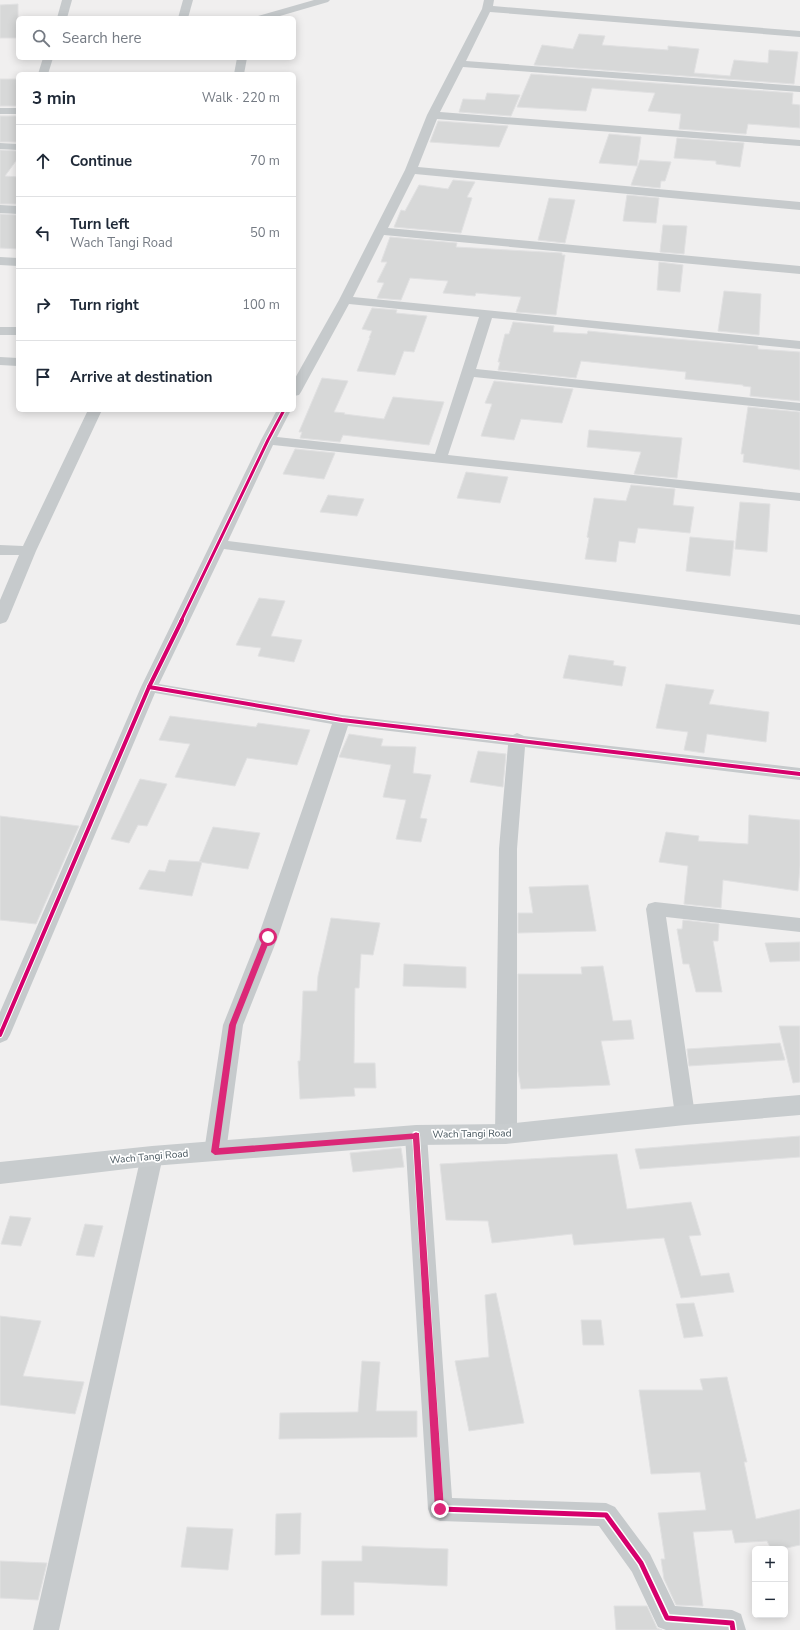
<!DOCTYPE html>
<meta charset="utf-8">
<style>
:root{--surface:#fff;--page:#f6f6f7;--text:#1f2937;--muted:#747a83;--line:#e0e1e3}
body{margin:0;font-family:"Nunito Sans",sans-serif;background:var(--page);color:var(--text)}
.controls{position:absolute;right:12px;bottom:12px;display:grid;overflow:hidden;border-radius:6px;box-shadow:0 2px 10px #0003}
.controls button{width:36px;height:36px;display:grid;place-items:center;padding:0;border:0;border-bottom:1px solid var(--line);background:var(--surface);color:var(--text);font:20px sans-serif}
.stop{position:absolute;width:12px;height:12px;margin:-9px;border:3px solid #db2777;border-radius:50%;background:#fff}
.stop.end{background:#db2777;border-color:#fff;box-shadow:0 1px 4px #0008}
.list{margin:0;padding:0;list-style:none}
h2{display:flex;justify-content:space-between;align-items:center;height:52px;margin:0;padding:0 16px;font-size:17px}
h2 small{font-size:13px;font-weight:400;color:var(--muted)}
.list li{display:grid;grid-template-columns:26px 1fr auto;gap:12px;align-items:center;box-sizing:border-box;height:72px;padding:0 16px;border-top:1px solid var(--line)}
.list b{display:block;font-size:15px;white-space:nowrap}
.list p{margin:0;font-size:13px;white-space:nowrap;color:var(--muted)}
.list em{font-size:13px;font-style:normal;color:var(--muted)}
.icon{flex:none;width:22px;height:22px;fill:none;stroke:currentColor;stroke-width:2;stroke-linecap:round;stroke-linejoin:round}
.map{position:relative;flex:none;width:800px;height:1630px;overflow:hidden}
.search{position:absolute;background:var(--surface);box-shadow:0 2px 10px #0003;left:16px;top:16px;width:280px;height:44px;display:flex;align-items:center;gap:10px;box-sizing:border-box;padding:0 14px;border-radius:6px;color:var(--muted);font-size:15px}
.panel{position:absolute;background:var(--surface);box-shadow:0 2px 10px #0003;left:16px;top:72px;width:280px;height:340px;border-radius:6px}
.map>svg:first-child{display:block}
</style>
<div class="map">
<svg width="800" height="1630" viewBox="0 0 800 1630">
<rect width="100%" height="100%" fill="#f0efef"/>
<g fill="#d7d8d8" stroke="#e1e1e2">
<polygon points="18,4 18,38 0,38 0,5"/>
<polygon points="579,34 605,36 602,45 668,50 668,46 699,49 694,73 730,76 734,60 768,63 769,50 798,52 794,84 534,65 542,45 573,49"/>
<polygon points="531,74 793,93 792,104 800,105 800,128 748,124 746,134 679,129 681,114 648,111 655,93 592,88 586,111 517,107"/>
<rect x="0" y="79" width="18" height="27"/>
<polygon points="487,93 520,95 511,116 459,112 463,99 485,100"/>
<rect x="0" y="116" width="18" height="26"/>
<polygon points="438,121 508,126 499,147 430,142"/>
<polygon points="609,134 641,137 637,166 599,163"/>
<polygon points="677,138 744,143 740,167 716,164 716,161 674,158"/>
<polygon points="0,150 18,151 18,158 5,176 18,177 18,204 0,204"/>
<polygon points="640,160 671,162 665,181 661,181 660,188 631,185"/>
<polygon points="453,180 475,182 467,197 472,198 461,233 394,227 401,210 405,211 419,185 448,189"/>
<polygon points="627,195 659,198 656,223 623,221"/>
<polygon points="549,198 575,200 565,243 538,240"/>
<polygon points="0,214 18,215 18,249 0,248"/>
<polygon points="663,225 687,226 684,254 660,252"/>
<polygon points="390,237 457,243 456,247 562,253 562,255 565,255 556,315 516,312 521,297 476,293 475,296 443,293 448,281 410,278 401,300 377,298 384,283 377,282 387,262 381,262"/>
<polygon points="659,262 683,265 680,292 657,290"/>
<polygon points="724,291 761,294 759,335 718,331"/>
<polygon points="372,308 397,310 396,313 427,316 414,352 404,351 395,375 357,371 370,338 369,338 372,331 362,329"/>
<polygon points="513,322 554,326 553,332 587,334 588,331 628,335 758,346 758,349 800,352 800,401 750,396 751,387 743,386 743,385 685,379 686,372 581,361 576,378 498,370 500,362 498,362 505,334 509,334"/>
<polygon points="322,378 348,381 334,412 345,413 344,414 384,419 393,397 444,402 429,445 343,435 340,442 300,438 302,432 299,432"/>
<polygon points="494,381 573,389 562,423 521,419 514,440 481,436 492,404 485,403"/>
<polygon points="748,407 800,412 800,470 743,462 744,454 741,454"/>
<polygon points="589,430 682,438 677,478 634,474 641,452 587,447"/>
<polygon points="295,449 335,453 324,479 283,474"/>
<polygon points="466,472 508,477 500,503 457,498"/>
<polygon points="631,485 675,489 673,505 694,507 690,533 638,528 635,543 619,541 616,562 585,559 589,538 587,537 594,498 626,501"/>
<polygon points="328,495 364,499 357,516 320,512"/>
<polygon points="740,502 770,504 767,552 735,549"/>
<polygon points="690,537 734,541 730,576 686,571"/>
<polygon points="259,598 285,601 271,636 302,640 294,662 258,656 261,648 236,645"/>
<polygon points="569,655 614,661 613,665 626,667 622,686 563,678"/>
<polygon points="666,684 714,690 709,704 769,712 766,742 707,734 704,753 684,750 688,732 656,728"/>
<polygon points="170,716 256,727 258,723 310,730 297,765 247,758 235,786 175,777 190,744 159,740"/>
<polygon points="349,734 383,739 381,746 416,747 413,773 431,775 420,818 427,819 421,842 396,839 406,800 383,797 391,765 339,757"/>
<polygon points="478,751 506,754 503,787 470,782"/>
<polygon points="140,779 167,784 147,826 138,825 129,843 111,839"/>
<polygon points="749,815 800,820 800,866 798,891 723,880 721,908 684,904 688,866 659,862 666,832 699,836 698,841 748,844"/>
<polygon points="0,816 79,826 36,924 0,920"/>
<polygon points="213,827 260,833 248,869 199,862"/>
<polygon points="169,860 202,862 192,896 139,889 149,870 165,872"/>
<polygon points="588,885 596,931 518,933 518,913 533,913 529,887"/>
<polygon points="331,918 380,923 373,955 361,954 359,988 355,988 354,1063 375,1063 376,1088 354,1088 355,1096 300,1099 298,1061 300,1061 303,991 317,991 318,976"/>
<polygon points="683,920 719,924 718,941 713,941 722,992 696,992 689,964 683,964 677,929 682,929"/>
<polygon points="800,942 800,961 770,962 765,943"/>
<polygon points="404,964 466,967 466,988 403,986"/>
<polygon points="603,966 613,1021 631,1020 634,1039 601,1041 610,1085 521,1089 518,1071 518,974 582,974 581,967"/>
<polygon points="779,1026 800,1026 800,1082 793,1083"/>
<polygon points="780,1043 785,1060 689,1066 687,1049"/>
<polygon points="800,1136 800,1157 640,1169 635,1149"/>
<polygon points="401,1148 404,1167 353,1172 350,1153"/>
<polygon points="617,1154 627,1209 691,1202 701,1235 689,1236 701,1276 729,1273 734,1292 681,1298 664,1238 663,1238 574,1245 572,1234 492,1243 488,1221 446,1220 440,1164"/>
<polygon points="10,1216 31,1218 21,1246 1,1244"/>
<polygon points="85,1224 103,1226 94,1257 76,1255"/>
<polygon points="496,1293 524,1423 469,1431 455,1361 489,1357 485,1295"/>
<polygon points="694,1303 703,1336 684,1338 676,1304"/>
<polygon points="0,1316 41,1321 23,1376 84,1382 75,1414 0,1405"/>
<polygon points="581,1320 601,1320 604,1345 583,1345"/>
<polygon points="362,1361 380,1362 376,1411 417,1411 417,1437 279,1439 280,1413 358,1412"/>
<polygon points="727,1377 747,1462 744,1462 756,1519 800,1509 800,1545 782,1549 771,1549 767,1541 735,1543 732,1530 693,1532 703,1606 676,1605 664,1579 661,1559 665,1559 658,1513 706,1510 700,1472 651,1474 639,1390 703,1390 700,1379"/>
<polygon points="301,1513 300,1554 275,1555 276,1514"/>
<polygon points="187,1527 233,1529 228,1570 181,1567"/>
<polygon points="362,1546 448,1549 447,1586 354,1582 354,1615 321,1615 322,1561 362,1561"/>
<polygon points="0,1561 47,1563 38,1600 0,1598"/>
<polygon points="614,1606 647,1606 657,1628 662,1630 616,1630"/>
</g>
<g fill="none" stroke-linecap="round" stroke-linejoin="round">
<g fill="#c6cacc" fill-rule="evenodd">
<polygon points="62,0 72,0 67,18 57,18"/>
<polygon points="183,0 193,0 188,18 178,18"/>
<polygon points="314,0 330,0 328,2 273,18 257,18 258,16"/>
<polygon points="484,0 494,0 493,6 800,31 800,37 490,12 466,61 800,86 800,92 463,67 440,112 800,140 800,146 437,119 418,167 800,202 800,210 415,174 388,228 800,266 800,274 384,235 353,297 800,341 800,349 492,318 476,369 800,403 800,411 474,377 448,455 800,493 800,501 273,445 228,541 800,615 800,625 224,549 159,684 342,715 513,735 517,733 524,736 800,768 800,780 525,747 517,849 517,1134 513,1140 506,1142 499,1140 495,1134 499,849 508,745 348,726 278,937 243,1025 226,1152 223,1158 215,1160 207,1158 204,1152 223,1025 258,937 332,724 155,693 10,1035 7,1040 0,1043 0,1012 141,687 261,440 277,410 291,410 277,437 435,454 479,317 349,304 301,392 299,395 294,396 294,380 339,300 405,170 427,115 482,9"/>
<polygon points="43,58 53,58 48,74 38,74"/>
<polygon points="237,58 247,58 244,74 234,74"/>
<rect x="0" y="108" width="18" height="6"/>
<polygon points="0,143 18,144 18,150 0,149"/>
<polygon points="0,205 18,206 18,214 0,213"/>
<polygon points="0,257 18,258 18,266 0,265"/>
<rect x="0" y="327" width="18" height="8"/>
<polygon points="0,357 18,358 18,366 0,365"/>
<polygon points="88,410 102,410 36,551 8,619 6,622 0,624 0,600 19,555 0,555 0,545 23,546"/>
<polygon points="655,902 800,918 800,932 666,917 695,1115 692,1121 685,1123 678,1121 675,1115 646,909 648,904"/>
<polygon points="416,1127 423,1129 427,1135 452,1498 606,1503 615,1507 650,1554 675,1606 732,1610 741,1614 746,1630 666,1630 658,1627 632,1572 599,1526 440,1521 431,1517 428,1509 405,1135 409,1129"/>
<polygon points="152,1147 160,1150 163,1156 59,1630 33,1630 141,1156 144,1150"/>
</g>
<polygon fill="#c8ccce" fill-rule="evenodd" points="800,1095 800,1115 685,1125 506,1144 416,1145 152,1166 0,1184 0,1162 152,1146 416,1125 506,1124 685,1105"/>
<defs>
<polyline id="cycleway-far2" points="181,621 268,440 284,410"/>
<g id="cycleway-far1">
<polyline points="149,687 342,720 800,774"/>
<polyline points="0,1035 149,687 182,620"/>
</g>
<polyline id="cycleway" points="416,1135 440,1509 606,1515 641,1563 667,1618 732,1623 733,1630"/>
</defs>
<use href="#cycleway-far2" stroke="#fff" stroke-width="5"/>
<use href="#cycleway-far1" stroke="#fff" stroke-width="6"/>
<use href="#cycleway" stroke="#fff" stroke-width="8"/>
<use href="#cycleway-far2" stroke="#d6006c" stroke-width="3"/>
<use href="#cycleway-far1" stroke="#d6006c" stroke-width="4"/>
<use href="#cycleway" stroke="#d6006c" stroke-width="5"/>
</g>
<polygon fill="#db2777" points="268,934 271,937 236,1025 219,1148 419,1133 444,1509 443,1512 440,1513 437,1512 435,1509 413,1139 215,1155 211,1152 229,1025 264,937"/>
<g text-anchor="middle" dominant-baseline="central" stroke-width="3.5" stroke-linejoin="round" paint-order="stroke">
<g font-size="10" fill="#46555d" stroke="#fff">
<text transform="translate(472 1134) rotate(-1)">Wach Tangi Road</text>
<text transform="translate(149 1157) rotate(-5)">Wach Tangi Road</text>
</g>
</g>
</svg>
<div class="controls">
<button>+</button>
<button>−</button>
</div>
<div class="stop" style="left:268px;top:937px"></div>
<div class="stop end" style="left:440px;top:1509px"></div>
<div class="search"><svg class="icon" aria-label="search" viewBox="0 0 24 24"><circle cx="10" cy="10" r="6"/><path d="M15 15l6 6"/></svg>Search here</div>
<section class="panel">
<h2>3 min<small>Walk · 220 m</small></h2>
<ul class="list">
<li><svg class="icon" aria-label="ahead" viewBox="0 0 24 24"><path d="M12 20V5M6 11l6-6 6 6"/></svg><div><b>Continue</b></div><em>70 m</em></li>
<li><svg class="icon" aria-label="left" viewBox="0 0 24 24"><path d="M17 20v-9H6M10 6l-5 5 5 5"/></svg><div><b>Turn left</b><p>Wach Tangi Road</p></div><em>50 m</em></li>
<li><svg class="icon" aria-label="right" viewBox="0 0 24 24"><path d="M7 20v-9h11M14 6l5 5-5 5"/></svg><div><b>Turn right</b></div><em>100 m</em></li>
<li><svg class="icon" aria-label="arrive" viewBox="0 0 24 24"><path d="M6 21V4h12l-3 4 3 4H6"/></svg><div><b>Arrive at destination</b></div></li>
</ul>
</section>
</div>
